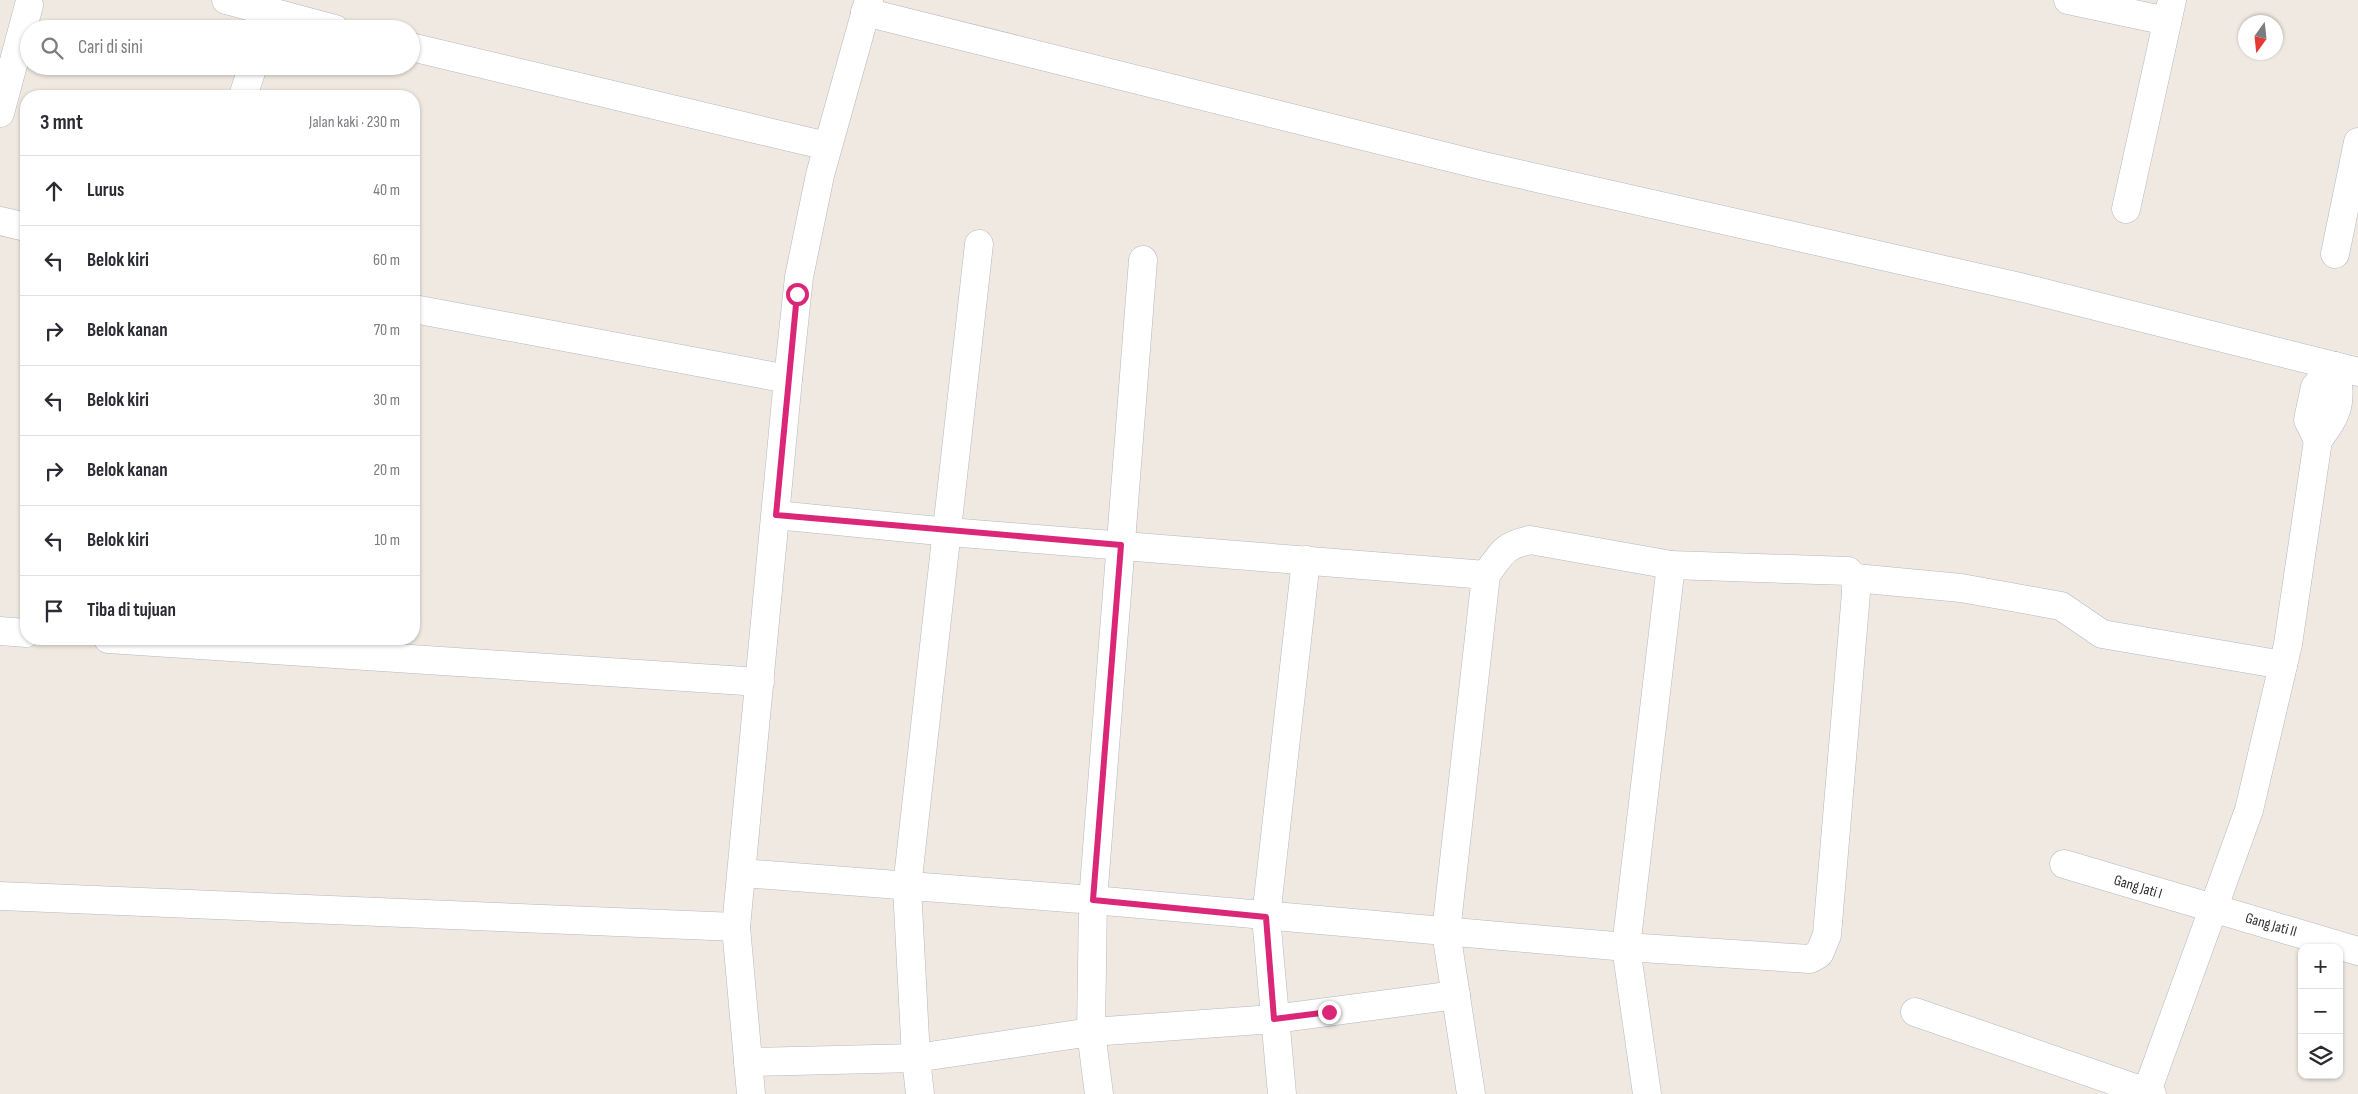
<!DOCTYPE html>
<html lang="id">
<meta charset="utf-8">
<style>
:root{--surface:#fff;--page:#f7f7f7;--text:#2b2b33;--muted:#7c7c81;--line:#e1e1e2}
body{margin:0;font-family:"Sofia Sans Condensed",sans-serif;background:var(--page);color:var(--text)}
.controls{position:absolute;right:15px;bottom:15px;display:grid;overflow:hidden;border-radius:10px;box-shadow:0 1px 4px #0004}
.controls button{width:45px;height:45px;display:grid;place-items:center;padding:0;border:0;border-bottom:1px solid var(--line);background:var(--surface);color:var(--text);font:25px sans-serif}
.compass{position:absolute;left:2238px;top:15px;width:45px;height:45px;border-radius:50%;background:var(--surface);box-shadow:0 1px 4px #0004;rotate:195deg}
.stop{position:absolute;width:15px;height:15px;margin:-11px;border:4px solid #db2777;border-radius:50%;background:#fff}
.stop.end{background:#db2777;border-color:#fff;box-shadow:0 1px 5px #0008}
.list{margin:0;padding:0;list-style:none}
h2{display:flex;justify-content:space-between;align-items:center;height:65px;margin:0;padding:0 20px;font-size:21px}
h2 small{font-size:16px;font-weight:400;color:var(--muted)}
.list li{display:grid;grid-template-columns:32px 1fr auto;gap:15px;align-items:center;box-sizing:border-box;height:70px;padding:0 20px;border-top:1px solid var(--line)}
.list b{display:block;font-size:19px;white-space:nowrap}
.list em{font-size:16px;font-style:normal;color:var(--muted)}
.icon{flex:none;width:28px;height:28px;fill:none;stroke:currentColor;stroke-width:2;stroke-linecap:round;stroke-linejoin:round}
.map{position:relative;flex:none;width:2358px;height:1094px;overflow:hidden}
.search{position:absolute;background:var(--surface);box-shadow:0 1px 4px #0004;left:20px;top:20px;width:400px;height:55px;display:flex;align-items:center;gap:12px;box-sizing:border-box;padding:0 18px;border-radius:28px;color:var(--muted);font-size:19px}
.panel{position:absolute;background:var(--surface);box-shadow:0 1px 4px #0004;left:20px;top:90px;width:400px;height:555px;border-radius:20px}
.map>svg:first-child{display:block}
</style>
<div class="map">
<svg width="2358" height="1094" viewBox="0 0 2358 1094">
<rect width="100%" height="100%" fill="#efe9e1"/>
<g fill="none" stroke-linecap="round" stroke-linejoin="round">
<defs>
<g id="minor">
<polyline points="226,0 335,29"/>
<polyline points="2068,0 2167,21"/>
<polyline points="865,12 1484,166 2024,288 2358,372"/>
<polyline points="411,47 827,146"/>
<polyline points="243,96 253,66"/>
<polyline points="0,113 29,5"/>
<polyline points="2126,209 2172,0"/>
<polyline points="0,221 26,227"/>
<polyline points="2335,254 2358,142"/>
<polyline points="414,309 788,379"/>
<polyline points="2318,440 2308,420 2315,387 2335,366"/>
<polyline points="1855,578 1961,588 2061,606 2102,634 2283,665"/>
<polyline points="0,631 26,633"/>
<polyline points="108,639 760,682"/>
<polyline points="2064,864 2358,951"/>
<path d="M742,873L1093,900L1626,947L1810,959L1819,954L1827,935L1856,593L1855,578L1848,571L1671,565L1530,540C1503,546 1502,553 1486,575L949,532L776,515"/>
<polyline points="0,896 736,927"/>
<polyline points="1915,1012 2152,1094"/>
<polyline points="748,1062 916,1058 1091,1032 1274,1019 1456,995"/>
<polyline points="751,1094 736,927 788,379 799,277 820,175 869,0"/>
<polyline points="920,1094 916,1058 907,887 979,244"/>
<polyline points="1099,1094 1091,1032 1093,900 1143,260"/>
<polyline points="1282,1094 1266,917 1306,560"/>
<polyline points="1471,1094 1446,932 1486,575"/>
<polyline points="1647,1094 1626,947 1671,565"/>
<path d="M2146,1094L2249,810L2288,644L2318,440C2340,411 2342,402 2335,366"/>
</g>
</defs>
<use href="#minor" stroke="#b4b7c1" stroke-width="29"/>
<use href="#minor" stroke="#fff" stroke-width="28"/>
</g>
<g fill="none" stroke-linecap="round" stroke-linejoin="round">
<polyline stroke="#db2777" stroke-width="6" points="797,294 776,515 1121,545 1093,900 1266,917 1274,1019 1329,1012"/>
</g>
<g text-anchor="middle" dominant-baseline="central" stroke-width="4.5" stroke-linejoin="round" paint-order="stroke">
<g font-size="15" fill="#2e2e2e" stroke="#fff">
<text transform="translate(2138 887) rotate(17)">Gang Jati I</text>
<text transform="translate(2271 925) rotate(16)">Gang Jati II</text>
</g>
</g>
</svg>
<div class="controls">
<button>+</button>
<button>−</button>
<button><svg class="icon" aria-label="layers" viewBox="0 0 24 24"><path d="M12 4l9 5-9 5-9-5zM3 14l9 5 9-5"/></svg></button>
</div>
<svg class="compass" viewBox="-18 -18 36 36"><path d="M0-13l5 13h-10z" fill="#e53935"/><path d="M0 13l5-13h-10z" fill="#7c7c81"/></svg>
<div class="stop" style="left:797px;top:294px"></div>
<div class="stop end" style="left:1329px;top:1012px"></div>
<div class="search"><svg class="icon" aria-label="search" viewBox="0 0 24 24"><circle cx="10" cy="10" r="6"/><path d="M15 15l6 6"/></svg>Cari di sini</div>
<section class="panel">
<h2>3 mnt<small>Jalan kaki · 230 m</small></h2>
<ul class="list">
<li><svg class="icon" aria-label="ahead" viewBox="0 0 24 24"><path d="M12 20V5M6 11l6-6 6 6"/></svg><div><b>Lurus</b></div><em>40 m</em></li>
<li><svg class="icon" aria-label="left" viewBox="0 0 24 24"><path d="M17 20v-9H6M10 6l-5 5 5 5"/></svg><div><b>Belok kiri</b></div><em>60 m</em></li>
<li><svg class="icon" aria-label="right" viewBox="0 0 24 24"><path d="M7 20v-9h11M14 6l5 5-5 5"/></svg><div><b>Belok kanan</b></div><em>70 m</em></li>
<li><svg class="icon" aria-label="left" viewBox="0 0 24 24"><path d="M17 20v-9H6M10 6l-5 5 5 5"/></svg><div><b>Belok kiri</b></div><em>30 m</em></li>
<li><svg class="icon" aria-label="right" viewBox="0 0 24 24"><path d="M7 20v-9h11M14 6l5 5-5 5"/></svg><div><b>Belok kanan</b></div><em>20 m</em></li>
<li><svg class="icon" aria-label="left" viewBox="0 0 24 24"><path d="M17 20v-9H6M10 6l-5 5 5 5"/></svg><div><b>Belok kiri</b></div><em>10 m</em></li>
<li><svg class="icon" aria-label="arrive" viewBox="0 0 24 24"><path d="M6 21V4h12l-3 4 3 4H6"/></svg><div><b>Tiba di tujuan</b></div></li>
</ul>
</section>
</div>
